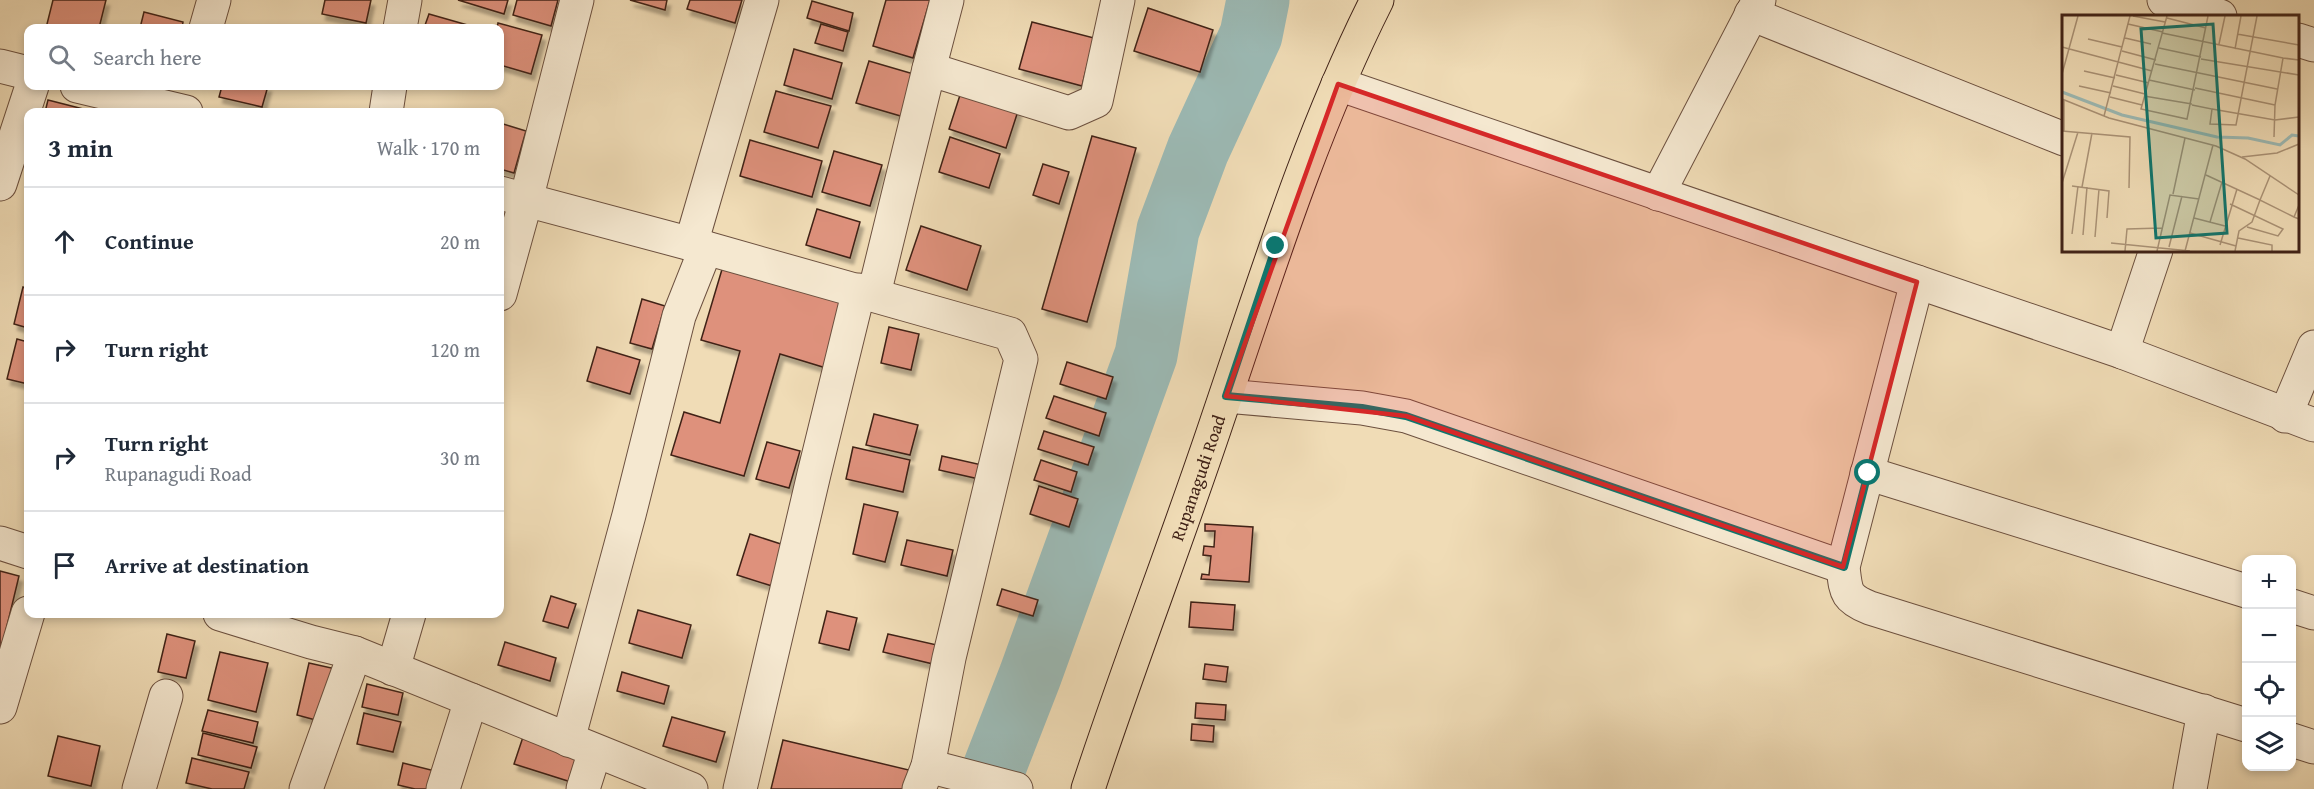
<!DOCTYPE html>
<meta charset="utf-8">
<style>
:root{--surface:#fff;--page:#f2f2f3;--text:#1f2937;--muted:#747a83;--line:#e0e1e3}
body{margin:0;font-family:"Gentium Book Plus",serif;background:var(--page);color:var(--text)}
.controls{position:absolute;right:18px;bottom:18px;display:grid;overflow:hidden;border-radius:12px;box-shadow:0 3px 9px #0003}
.controls button{width:54px;height:54px;display:grid;place-items:center;padding:0;border:0;border-bottom:2px solid var(--line);background:var(--surface);color:var(--text);font:30px sans-serif}
.stop{position:absolute;width:18px;height:18px;margin:-14px;border:4px solid #0f766e;border-radius:50%;background:#fff}
.stop.end{background:#0f766e;border-color:#fff;box-shadow:0 2px 6px #0008}
.list{margin:0;padding:0;list-style:none}
h2{display:flex;justify-content:space-between;align-items:center;height:78px;margin:0;padding:0 24px;font-size:26px}
h2 small{font-size:20px;font-weight:400;color:var(--muted)}
.list li{display:grid;grid-template-columns:39px 1fr auto;gap:18px;align-items:center;box-sizing:border-box;height:108px;padding:0 24px;border-top:2px solid var(--line)}
.list b{display:block;font-size:22px;white-space:nowrap}
.list p{margin:0;font-size:20px;white-space:nowrap;color:var(--muted)}
.list em{font-size:20px;font-style:normal;color:var(--muted)}
.icon{flex:none;width:33px;height:33px;fill:none;stroke:currentColor;stroke-width:2;stroke-linecap:round;stroke-linejoin:round}
.map{position:relative;flex:none;width:2314px;height:789px;overflow:hidden}
.search{position:absolute;background:var(--surface);box-shadow:0 3px 9px #0003;left:24px;top:24px;width:480px;height:66px;display:flex;align-items:center;gap:15px;box-sizing:border-box;padding:0 21px;border-radius:12px;color:var(--muted);font-size:22px}
.panel{position:absolute;background:var(--surface);box-shadow:0 3px 9px #0003;left:24px;top:108px;width:480px;height:510px;border-radius:12px}
.map>svg:first-child{display:block}
</style>
<div class="map">
<svg width="2314" height="789" viewBox="0 0 2314 789">
<defs>
<filter id="shadow"><feDropShadow dx="3.5" dy="6" stdDeviation="1.5" flood-color="#0004"/></filter>
</defs>
<rect width="100%" height="100%" fill="#f0dcb6"/>
<filter id="stains"><feTurbulence type="fractalNoise" baseFrequency=".00333" numOctaves="4"/><feColorMatrix values="0 0 0 0 .2 0 0 0 0 .09 0 0 0 0 .02 0 0 0 .5 -.17"/></filter>
<radialGradient id="worn" r=".72"><stop offset=".6" stop-color="#630" stop-opacity="0"/><stop offset="1" stop-color="#630" stop-opacity=".3"/></radialGradient>
<g fill="none" stroke-linecap="round" stroke-linejoin="round">
<polyline stroke="#9cbab5" stroke-width="63" points="986,789 1030,676 1146,355 1168,230 1198,150 1251,35 1258,0"/>
</g>
<g fill="#de917c" stroke="#402217" stroke-width="1.5" filter="url(#shadow)">
<polygon points="53,0 106,0 99,28 46,28"/>
<polygon points="325,0 371,0 366,23 322,14"/>
<polygon points="458,0 508,0 504,14"/>
<polygon points="517,0 558,0 551,26 513,15"/>
<polygon points="630,0 667,0 665,10"/>
<polygon points="690,0 742,0 735,23 687,9"/>
<polygon points="886,0 930,0 913,58 873,46"/>
<polygon points="812,1 853,13 849,31 807,18"/>
<polygon points="1148,8 1213,30 1200,72 1134,51"/>
<polygon points="144,12 183,22 182,28 140,28"/>
<polygon points="429,14 478,28 424,28"/>
<polygon points="1032,22 1094,38 1082,86 1019,69"/>
<polygon points="498,23 542,35 531,74 500,65 500,28 497,28"/>
<polygon points="821,24 848,32 843,51 815,43"/>
<polygon points="794,49 842,63 832,99 784,85"/>
<polygon points="869,61 917,75 904,117 856,103"/>
<polygon points="222,86 268,86 262,107 219,97"/>
<polygon points="962,89 1019,108 1006,148 949,129"/>
<polygon points="776,91 831,106 818,148 764,132"/>
<polygon points="48,100 95,112 45,112"/>
<polygon points="500,123 526,131 514,173 500,169"/>
<polygon points="1092,136 1136,148 1087,322 1042,309"/>
<polygon points="950,137 1000,154 989,188 939,172"/>
<polygon points="750,140 822,161 812,197 740,176"/>
<polygon points="834,151 882,165 870,206 822,192"/>
<polygon points="1043,164 1069,172 1059,204 1033,195"/>
<polygon points="817,209 860,222 850,258 806,245"/>
<polygon points="921,226 981,246 967,290 906,270"/>
<polygon points="723,266 846,302 826,368 780,354 744,476 671,455 684,412 720,423 740,351 701,340"/>
<polygon points="23,287 28,289 28,328 14,324"/>
<polygon points="642,299 665,306 652,349 630,343"/>
<polygon points="889,327 919,334 911,370 881,363"/>
<polygon points="17,339 28,342 28,384 7,379"/>
<polygon points="597,347 640,360 630,394 587,381"/>
<polygon points="1067,362 1113,377 1106,399 1060,384"/>
<polygon points="1054,396 1106,413 1099,436 1046,418"/>
<polygon points="874,414 918,425 910,455 866,445"/>
<polygon points="1044,431 1094,447 1088,465 1038,449"/>
<polygon points="767,442 800,451 789,488 756,479"/>
<polygon points="853,447 910,460 903,492 846,479"/>
<polygon points="942,456 982,465 979,479 939,470"/>
<polygon points="1041,460 1077,472 1071,492 1034,480"/>
<polygon points="1039,486 1078,499 1069,527 1030,514"/>
<polygon points="864,504 898,512 885,562 853,554"/>
<polygon points="1205,524 1253,527 1249,582 1201,579 1202,574 1209,575 1211,556 1203,555 1204,546 1214,547 1215,531 1205,531"/>
<polygon points="750,534 784,545 772,586 737,575"/>
<polygon points="907,540 953,550 947,576 901,565"/>
<polygon points="0,571 19,576 0,655"/>
<polygon points="1002,589 1038,600 1033,616 997,605"/>
<polygon points="551,596 576,604 568,628 543,621"/>
<polygon points="1191,602 1235,605 1233,630 1189,627"/>
<polygon points="638,610 691,625 682,658 629,643"/>
<polygon points="827,611 857,618 849,650 819,643"/>
<polygon points="167,634 195,641 186,678 158,672"/>
<polygon points="888,634 937,645 933,664 883,652"/>
<polygon points="505,642 556,658 550,681 498,665"/>
<polygon points="220,652 268,663 256,712 208,700"/>
<polygon points="309,663 336,669 323,722 297,715"/>
<polygon points="1205,664 1228,667 1226,682 1203,679"/>
<polygon points="622,672 669,686 664,704 617,691"/>
<polygon points="367,684 403,693 398,715 362,707"/>
<polygon points="1196,703 1226,705 1225,720 1195,718"/>
<polygon points="208,710 258,722 253,743 202,731"/>
<polygon points="364,713 401,722 393,752 357,744"/>
<polygon points="672,717 725,732 716,762 663,746"/>
<polygon points="1192,724 1214,726 1213,742 1191,740"/>
<polygon points="203,733 257,747 251,768 198,755"/>
<polygon points="58,736 100,746 91,786 48,776"/>
<polygon points="523,737 580,756 571,782 514,764"/>
<polygon points="783,740 913,771 909,789 771,789"/>
<polygon points="192,758 249,772 244,789 212,789 186,783"/>
<polygon points="403,763 435,771 430,789 415,789 398,785"/>
</g>
<g fill="none" stroke-linecap="round" stroke-linejoin="round">
<defs>
<g id="minor">
<polyline points="2164,0 2220,16"/>
<polyline points="1751,14 2064,139"/>
<polyline points="206,28 214,0"/>
<polyline points="400,28 405,0"/>
<polyline points="2298,40 2314,45"/>
<polyline points="0,66 28,73"/>
<polyline points="929,69 947,0"/>
<polyline points="1338,84 2122,352 2314,425"/>
<polyline points="77,86 186,112"/>
<polyline points="386,112 390,86"/>
<polyline points="0,184 32,86"/>
<polyline points="500,193 706,248 1010,334 1021,359 949,658 928,766 919,789"/>
<polyline points="1658,194 1759,0"/>
<polyline points="691,244 762,0"/>
<path d="M1917,282L1843,567C1846,592 1845,598 1870,608L2246,725"/>
<polyline points="500,294 526,200 577,0"/>
<polyline points="874,294 929,69 1069,113 1096,101 1118,0"/>
<polyline points="2122,352 2156,250"/>
<polyline points="1226,396 1362,408 1406,416 1843,567"/>
<polyline points="2285,416 2314,347"/>
<polyline points="1867,473 2246,591"/>
<polyline points="0,543 28,552"/>
<polyline points="2292,606 2314,613"/>
<polyline points="220,614 311,642 355,653 691,789"/>
<polyline points="393,669 409,614"/>
<polyline points="0,707 28,613"/>
<polyline points="568,740 629,515 679,316 706,248"/>
<polyline points="2292,740 2314,747"/>
<polyline points="928,766 1016,789"/>
<polyline points="139,789 166,696"/>
<polyline points="306,789 355,653"/>
<polyline points="443,789 471,700"/>
<polyline points="583,789 595,751"/>
<polyline points="740,789 814,474 859,290"/>
<polyline points="2190,789 2204,711"/>
</g>
<g id="major">
<path id="s1" d="M1088,789C1128,667 1175,546 1216,424C1264,283 1310,133 1377,0"/>
</g>
</defs>
<use href="#minor" stroke="#6c503f" stroke-width="35"/>
<use href="#major" stroke="#402217" stroke-width="35"/>
<use href="#minor" stroke="#f5e8d0" stroke-width="33"/>
<use href="#major" stroke="#f0dcb6" stroke-width="33"/>
</g>
<g fill="none" stroke-linecap="round" stroke-linejoin="round">
<polyline stroke="#0f766e" stroke-width="8" points="1276,246 1226,396 1362,408 1406,416 1844,567 1868,473"/>
</g>
<path fill="#d62828" fill-opacity="0.2" stroke="#d62828" stroke-width="4.5" stroke-linejoin="round" d="M1338,84L1917,282L1843,567L1406,416L1226,396Z"/>
<g text-anchor="middle" dominant-baseline="central" stroke-width="4.5" stroke-linejoin="round" paint-order="stroke">
<g font-size="18" fill="#402217" stroke="#f5e8d0">
<text stroke="none"><textPath href="#s1" startOffset="330">Rupanagudi Road</textPath></text>
</g>
</g>
<g transform="translate(2062 15)">
<rect width="237" height="237" fill="#f0dcb6"/>
<path fill="none" stroke="#9cbab5" stroke-width="3" d="M0,77L60,100L155,122L186,123L218,130L230,120L237,121"/>
<path fill="none" stroke="#aa9276" stroke-width="1.5" d="M71,1L103,7M105,1L79,94L125,104L146,1M105,3L144,13M66,9L101,17M100,18L221,43M175,19L237,30M63,23L89,29M26,24L60,32M157,29L163,1M0,32L90,56M97,33L139,42M173,34L179,1M60,36L94,45M139,44L237,60M93,49L215,74M22,56L53,63M0,59L16,1M54,60L87,68M87,65L133,75M17,71L49,78M51,71L83,79M133,73L213,90M82,81L130,89M48,82L80,90M0,84L47,103L154,131L183,144L237,180M2,85V116M130,90L150,94L148,109L174,110L195,1M150,94L213,105L237,102M42,101L68,1M0,116L68,122L67,173M212,122L213,90L221,43L237,45M180,142L215,138L237,129M144,160L198,185L208,161M0,168L16,117M10,171L47,176L45,203M20,172L30,118M111,179L123,123M168,189L221,214L216,221L185,212M237,190L232,202L237,204M132,203L163,211M148,207L160,167M128,218L174,231M10,219L16,171M21,220L25,172M33,222L37,174M176,223L210,230V236M49,228L128,236M158,230L175,174M107,232L120,181M63,236L65,214L100,213M95,236L108,180L137,184M123,236L151,130M173,236L177,216L190,207L198,185L232,202"/>
<path fill="#0f766e" fill-opacity="0.15" stroke="#0f766e" stroke-width="3" d="M151,9L165,218L94,223L79,14Z"/>
<rect width="237" height="237" fill="none" stroke="#402217" stroke-width="3"/>
</g>
<rect width="100%" height="100%" filter="url(#stains)"/>
<rect width="100%" height="100%" fill="url(#worn)"/>
</svg>
<div class="controls">
<button>+</button>
<button>−</button>
<button><svg class="icon" aria-label="locate" viewBox="0 0 24 24"><circle cx="12" cy="12" r="6"/><path d="M12 2v4M12 18v4M2 12h4M18 12h4"/></svg></button>
<button><svg class="icon" aria-label="layers" viewBox="0 0 24 24"><path d="M12 4l9 5-9 5-9-5zM3 14l9 5 9-5"/></svg></button>
</div>
<div class="stop" style="left:1868px;top:473px"></div>
<div class="stop end" style="left:1276px;top:246px"></div>
<div class="search"><svg class="icon" aria-label="search" viewBox="0 0 24 24"><circle cx="10" cy="10" r="6"/><path d="M15 15l6 6"/></svg>Search here</div>
<section class="panel">
<h2>3 min<small>Walk · 170 m</small></h2>
<ul class="list">
<li><svg class="icon" aria-label="ahead" viewBox="0 0 24 24"><path d="M12 20V5M6 11l6-6 6 6"/></svg><div><b>Continue</b></div><em>20 m</em></li>
<li><svg class="icon" aria-label="right" viewBox="0 0 24 24"><path d="M7 20v-9h11M14 6l5 5-5 5"/></svg><div><b>Turn right</b></div><em>120 m</em></li>
<li><svg class="icon" aria-label="right" viewBox="0 0 24 24"><path d="M7 20v-9h11M14 6l5 5-5 5"/></svg><div><b>Turn right</b><p>Rupanagudi Road</p></div><em>30 m</em></li>
<li><svg class="icon" aria-label="arrive" viewBox="0 0 24 24"><path d="M6 21V4h12l-3 4 3 4H6"/></svg><div><b>Arrive at destination</b></div></li>
</ul>
</section>
</div>
